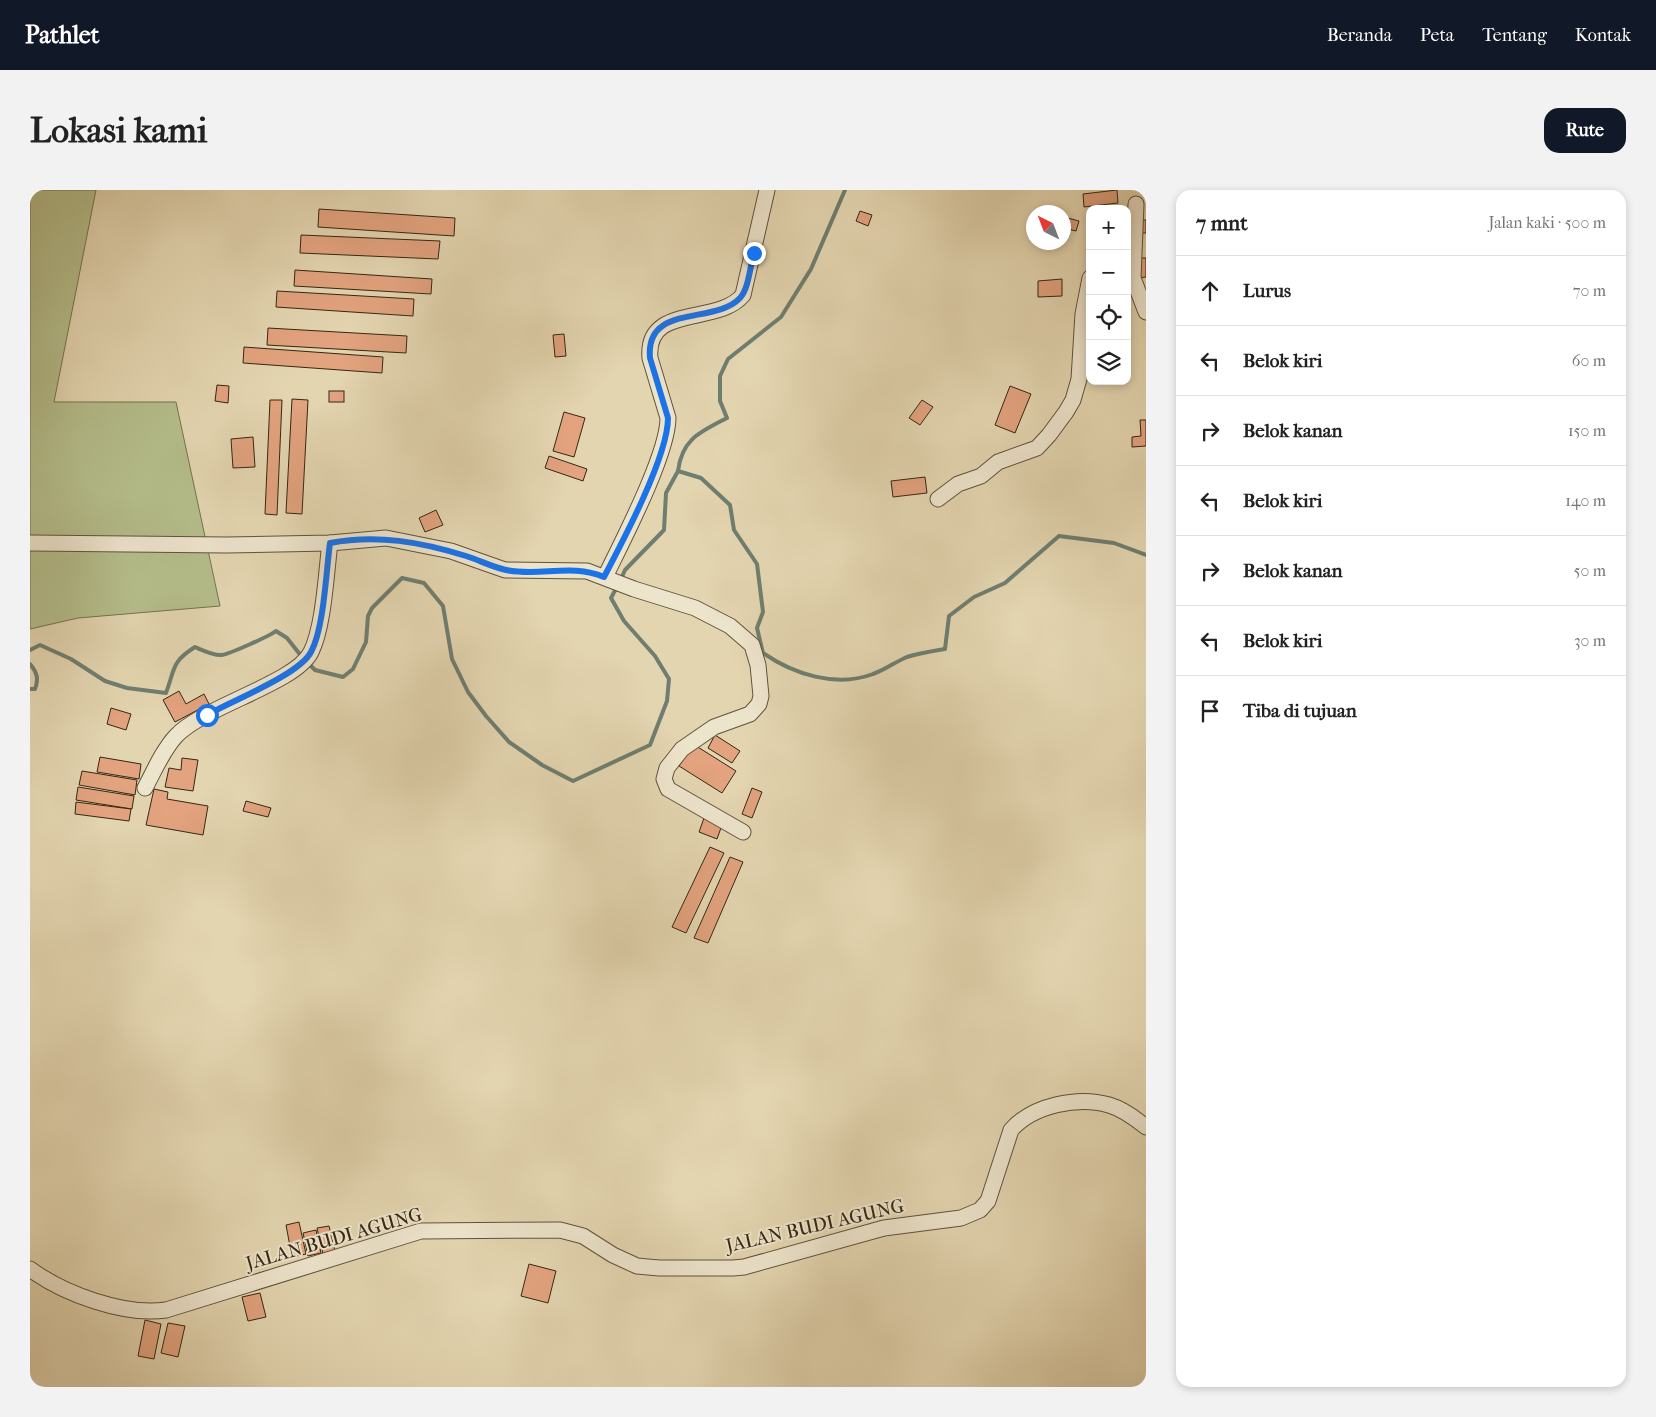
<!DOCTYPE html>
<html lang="id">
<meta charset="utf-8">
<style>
:root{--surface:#fff;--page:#f2f2f2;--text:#222;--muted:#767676;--line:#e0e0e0;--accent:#111827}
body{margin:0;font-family:"IM FELL French Canon",serif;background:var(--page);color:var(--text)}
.controls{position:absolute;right:15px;top:15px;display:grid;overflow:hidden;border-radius:10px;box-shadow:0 2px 8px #0003}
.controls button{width:45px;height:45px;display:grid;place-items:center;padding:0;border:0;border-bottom:1px solid var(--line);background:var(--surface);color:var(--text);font:25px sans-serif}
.compass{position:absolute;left:996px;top:15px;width:45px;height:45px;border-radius:50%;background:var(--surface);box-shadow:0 2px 8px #0003;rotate:318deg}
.stop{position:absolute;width:15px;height:15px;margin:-11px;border:4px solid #1a73e8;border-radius:50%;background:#fff}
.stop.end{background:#1a73e8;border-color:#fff;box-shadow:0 1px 5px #0008}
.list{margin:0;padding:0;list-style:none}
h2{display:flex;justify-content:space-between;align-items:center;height:65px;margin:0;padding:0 20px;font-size:21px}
h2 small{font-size:16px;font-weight:400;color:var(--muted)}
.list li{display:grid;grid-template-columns:32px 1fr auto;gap:15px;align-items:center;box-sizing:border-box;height:70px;padding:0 20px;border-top:1px solid var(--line)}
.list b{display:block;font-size:19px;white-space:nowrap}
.list em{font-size:16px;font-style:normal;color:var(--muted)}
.icon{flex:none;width:28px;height:28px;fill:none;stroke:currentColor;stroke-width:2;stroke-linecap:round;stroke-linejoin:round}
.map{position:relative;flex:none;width:1116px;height:1197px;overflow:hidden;border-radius:15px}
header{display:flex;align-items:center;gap:30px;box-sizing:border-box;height:70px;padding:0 25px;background:var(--accent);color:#fff}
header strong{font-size:24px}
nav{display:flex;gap:28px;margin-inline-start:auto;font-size:18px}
.intro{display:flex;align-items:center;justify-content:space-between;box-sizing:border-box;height:120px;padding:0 30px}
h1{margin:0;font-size:35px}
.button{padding:12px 22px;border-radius:15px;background:var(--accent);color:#fff;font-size:18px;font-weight:700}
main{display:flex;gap:30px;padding:0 30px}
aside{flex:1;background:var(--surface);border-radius:15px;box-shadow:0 2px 8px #0003}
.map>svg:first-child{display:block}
</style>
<header>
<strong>Pathlet</strong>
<nav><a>Beranda</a><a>Peta</a><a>Tentang</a><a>Kontak</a></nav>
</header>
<div class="intro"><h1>Lokasi kami</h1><a class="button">Rute</a></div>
<main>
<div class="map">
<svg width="1116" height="1197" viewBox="0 0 1116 1197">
<rect width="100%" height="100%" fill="#e3d5b0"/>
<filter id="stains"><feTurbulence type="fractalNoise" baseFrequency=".004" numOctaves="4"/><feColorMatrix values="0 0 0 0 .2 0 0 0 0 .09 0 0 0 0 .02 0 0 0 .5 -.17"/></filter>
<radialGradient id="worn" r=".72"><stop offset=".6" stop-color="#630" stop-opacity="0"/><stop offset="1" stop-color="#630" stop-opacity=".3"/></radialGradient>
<polygon fill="#b4bd8b" stroke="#747250" points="0,0 66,0 24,212 146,212 190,416 48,428 0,439"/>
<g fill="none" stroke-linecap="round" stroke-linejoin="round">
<g stroke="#6f7e70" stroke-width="4">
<path d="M815,0L781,79L751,127L698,169L690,186V211L697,228C670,242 652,249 648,281L671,288L700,315L704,340L727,374L733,422L727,438L733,463C763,484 806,498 843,484C855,480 865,472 877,467C889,463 903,461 915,459L919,426L944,407L975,393L1029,346L1084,353L1116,365"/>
<polyline points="591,389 595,380 634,340 636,303 648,281"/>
<path d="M0,460L10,455L41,469L75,491L97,498L136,503C145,479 141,472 165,457C172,460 184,466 192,465C199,464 240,446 246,441L257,448L272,467"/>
<polyline points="277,472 285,480 313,487 323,479 336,452 338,426 342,418 372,388 394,393 413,416 422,469 438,502 456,526 479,552 512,575 543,591 620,555 637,511 639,489 625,466 594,431 581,408 588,395"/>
<path d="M0,474C7,482 9,489 5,499H0"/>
</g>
</g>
<g fill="#e2a37e" stroke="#352714">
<polygon points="1087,0 1088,13 1054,17 1053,4"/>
<polygon points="289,19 425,28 424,46 288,37"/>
<polygon points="830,21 842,25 838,36 826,31"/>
<polygon points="1034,27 1049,31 1046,41 1034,38"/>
<rect x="1107" y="30" width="9" height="13"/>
<polygon points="271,45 410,51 408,69 270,63"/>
<polygon points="1105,68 1116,68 1116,87 1106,88"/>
<polygon points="265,80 402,89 401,104 264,96"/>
<polygon points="1032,89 1032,106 1008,107 1008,91"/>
<polygon points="247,101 384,109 383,126 246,117"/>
<polygon points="238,138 377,146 376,163 237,155"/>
<polygon points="534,144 536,166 525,167 523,145"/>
<polygon points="214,157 353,167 352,183 213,173"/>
<polygon points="187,195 199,196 198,213 185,211"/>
<polygon points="980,196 1001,204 985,243 965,235"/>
<rect x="299" y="201" width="15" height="11"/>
<polygon points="262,209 278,210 272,324 256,323"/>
<polygon points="240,210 252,210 247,325 235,324"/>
<polygon points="892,210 903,217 890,235 879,228"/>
<polygon points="534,222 555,228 544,267 523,261"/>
<polygon points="1110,230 1116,230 1116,256 1102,257 1102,247 1111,246"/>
<polygon points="223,247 225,277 203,278 201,249"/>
<polygon points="519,266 557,279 553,291 515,278"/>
<polygon points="895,287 897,303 863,307 861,291"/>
<polygon points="406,320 413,335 395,342 389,328"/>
<polygon points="149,501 156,514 174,504 179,514 145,532 133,510"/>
<polygon points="81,518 101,524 96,540 77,534"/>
<polygon points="685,545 710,561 702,573 678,558"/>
<polygon points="663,554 706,581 692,603 649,576"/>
<polygon points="70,567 111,574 109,589 67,582"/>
<polygon points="152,568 168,570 163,601 135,597 139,578 151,580"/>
<polygon points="52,581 107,590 105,605 49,595"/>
<polygon points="48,597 104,606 102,619 46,610"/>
<polygon points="722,598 732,602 722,628 712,624"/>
<polygon points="124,599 138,602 137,609 178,616 173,645 116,635"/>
<polygon points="216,611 241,618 238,627 213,621"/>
<polygon points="46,612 101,619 99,631 45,624"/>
<polygon points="674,628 692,635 687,649 669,642"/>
<polygon points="680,657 694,663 656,743 642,737"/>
<polygon points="700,667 713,672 678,753 664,748"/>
<polygon points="269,1032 276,1064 262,1067 256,1035"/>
<polygon points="299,1036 305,1061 293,1064 287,1038"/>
<polygon points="286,1040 291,1063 278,1066 273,1043"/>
<polygon points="499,1074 526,1081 518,1113 491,1106"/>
<polygon points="230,1103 236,1127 218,1131 212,1107"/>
<polygon points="115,1130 131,1134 124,1169 108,1166"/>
<polygon points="138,1133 155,1136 148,1167 131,1163"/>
</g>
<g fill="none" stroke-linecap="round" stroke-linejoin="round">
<defs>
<g id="minor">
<polyline points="1106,14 1103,88 1116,122"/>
<polyline points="908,309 928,294 951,286 968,272 1007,258 1019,245 1036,222 1043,210 1049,189 1053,124 1060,88"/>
<polyline points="0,353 196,355 300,353 356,348 421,361 475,380 557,381 604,399 665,418 700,436 722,455 728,475 731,506 729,514 720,524 684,537 652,559 637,578 634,589 638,599 713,642"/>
<path d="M575,387C592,352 638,264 638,228L620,168C615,113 688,136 713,105L737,0"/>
<path d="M115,598C124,581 133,560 146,546C174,516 266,493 281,462C294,436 296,383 300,353"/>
<path d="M0,1079C34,1104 94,1126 136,1120L391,1041L530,1040L553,1046L583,1065L607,1076L629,1078H703L714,1077L854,1038L931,1028L950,1020L958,1011L981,940C1003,915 1048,906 1079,915C1093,919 1105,928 1116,937"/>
</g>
</defs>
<use href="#minor" stroke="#60523b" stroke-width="17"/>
<use href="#minor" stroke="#ede4cc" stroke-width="15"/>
</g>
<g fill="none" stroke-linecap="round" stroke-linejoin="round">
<path stroke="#1a73e8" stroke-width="6" d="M177,525C201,511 269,485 281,462C294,438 296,382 300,353C347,344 391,352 436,366C449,370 462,377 476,380C509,387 542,373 574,387C593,351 638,266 638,228L620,168C615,113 685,135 710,108C719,98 720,76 724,63"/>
</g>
<g text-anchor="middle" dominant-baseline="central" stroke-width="4" stroke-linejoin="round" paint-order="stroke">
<g font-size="19" fill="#352714" stroke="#ede4cc">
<text transform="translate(785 1036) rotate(-13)">JALAN BUDI AGUNG</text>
<text transform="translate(304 1049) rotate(-16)">JALAN BUDI AGUNG</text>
</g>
</g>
<rect width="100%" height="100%" filter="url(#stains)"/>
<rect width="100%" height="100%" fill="url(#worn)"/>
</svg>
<div class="controls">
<button>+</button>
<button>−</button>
<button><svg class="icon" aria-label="locate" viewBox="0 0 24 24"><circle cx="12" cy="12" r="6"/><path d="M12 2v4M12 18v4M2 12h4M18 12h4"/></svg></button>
<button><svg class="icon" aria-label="layers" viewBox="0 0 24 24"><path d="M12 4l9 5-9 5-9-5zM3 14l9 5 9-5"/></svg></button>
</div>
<svg class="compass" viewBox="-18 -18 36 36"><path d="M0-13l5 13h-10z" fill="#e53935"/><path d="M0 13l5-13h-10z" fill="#767676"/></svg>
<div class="stop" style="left:177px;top:525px"></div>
<div class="stop end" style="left:724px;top:63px"></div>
</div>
<aside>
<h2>7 mnt<small>Jalan kaki · 500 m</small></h2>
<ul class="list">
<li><svg class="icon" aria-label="ahead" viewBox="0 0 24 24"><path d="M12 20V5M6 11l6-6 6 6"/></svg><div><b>Lurus</b></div><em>70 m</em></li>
<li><svg class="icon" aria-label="left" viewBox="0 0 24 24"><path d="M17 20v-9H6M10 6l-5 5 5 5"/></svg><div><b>Belok kiri</b></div><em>60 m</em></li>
<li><svg class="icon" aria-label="right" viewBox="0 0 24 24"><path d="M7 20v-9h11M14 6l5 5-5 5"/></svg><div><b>Belok kanan</b></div><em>150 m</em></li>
<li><svg class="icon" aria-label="left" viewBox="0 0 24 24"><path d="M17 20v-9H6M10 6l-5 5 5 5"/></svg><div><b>Belok kiri</b></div><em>140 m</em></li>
<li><svg class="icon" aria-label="right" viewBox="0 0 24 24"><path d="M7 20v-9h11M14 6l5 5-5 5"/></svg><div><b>Belok kanan</b></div><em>50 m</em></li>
<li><svg class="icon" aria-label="left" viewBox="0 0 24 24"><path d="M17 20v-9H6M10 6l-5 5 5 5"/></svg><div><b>Belok kiri</b></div><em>30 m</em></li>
<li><svg class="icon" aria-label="arrive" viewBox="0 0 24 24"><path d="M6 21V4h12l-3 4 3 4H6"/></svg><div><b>Tiba di tujuan</b></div></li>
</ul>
</aside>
</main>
